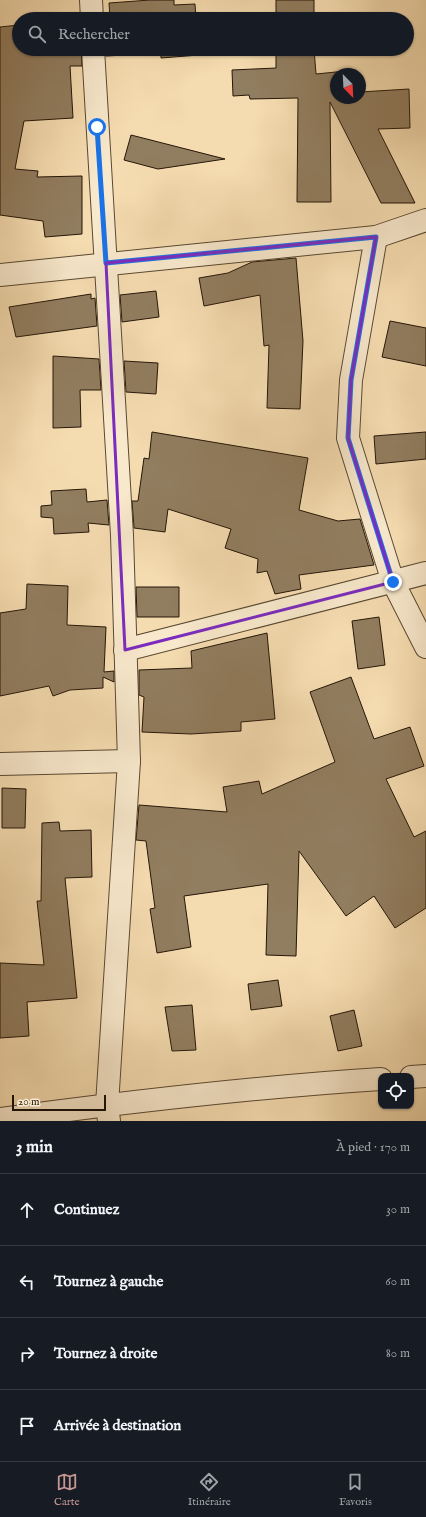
<!DOCTYPE html>
<html lang="fr">
<meta charset="utf-8">
<style>
:root{--surface:#171b24;--page:#242831;--text:#f1f3f6;--muted:#9ea1a6;--line:#363941;--accent:#c59692}
body{margin:0;font-family:"IM FELL English",serif;background:var(--page);color:var(--text)}
.controls{position:absolute;right:12px;bottom:12px;display:grid;overflow:hidden;border-radius:8px;box-shadow:0 1px 3px #0004}
.controls button{width:36px;height:36px;display:grid;place-items:center;padding:0;border:0;border-bottom:1px solid var(--line);background:var(--surface);color:var(--text);font:20px sans-serif}
.compass{position:absolute;left:330px;top:68px;width:36px;height:36px;border-radius:50%;background:var(--surface);box-shadow:0 1px 3px #0004;rotate:156deg}
.scale{position:absolute;left:12px;bottom:10px;width:94px;box-sizing:border-box;padding-left:4px;border:2px solid #251608;border-top:0;font-size:11px;line-height:14px;white-space:nowrap;color:#251608;-webkit-text-stroke:3px #f8e8cc;paint-order:stroke}
.stop{position:absolute;width:12px;height:12px;margin:-9px;border:3px solid #1a73e8;border-radius:50%;background:#fff}
.stop.end{background:#1a73e8;border-color:#fff;box-shadow:0 1px 4px #0008}
.list{margin:0;padding:0;list-style:none}
h2{display:flex;justify-content:space-between;align-items:center;height:52px;margin:0;padding:0 16px;font-size:17px}
h2 small{font-size:13px;font-weight:400;color:var(--muted)}
.list li{display:grid;grid-template-columns:26px 1fr auto;gap:12px;align-items:center;box-sizing:border-box;height:72px;padding:0 16px;border-top:1px solid var(--line)}
.list b{display:block;font-size:15px;white-space:nowrap}
.list em{font-size:13px;font-style:normal;color:var(--muted)}
.icon{flex:none;width:22px;height:22px;fill:none;stroke:currentColor;stroke-width:2;stroke-linecap:round;stroke-linejoin:round}
.map{position:relative;flex:none;width:426px;height:1121px;overflow:hidden}
.search{position:absolute;background:var(--surface);box-shadow:0 1px 3px #0004;left:12px;right:12px;top:12px;height:44px;display:flex;align-items:center;gap:10px;box-sizing:border-box;padding:0 14px;border-radius:22px;color:var(--muted);font-size:15px}
.sheet{height:340px;background:var(--surface)}
nav{display:flex;justify-content:space-around;align-items:center;box-sizing:border-box;height:56px;border-top:1px solid var(--line);background:var(--surface);font-size:11px;color:var(--muted)}
nav a{display:grid;justify-items:center;gap:2px}
nav .on{color:var(--accent)}
.map>svg:first-child{display:block}
</style>
<div class="map">
<svg width="426" height="1121" viewBox="0 0 426 1121">
<rect width="100%" height="100%" fill="#f5dcb0"/>
<filter id="stains"><feTurbulence type="fractalNoise" baseFrequency=".005" numOctaves="4"/><feColorMatrix values="0 0 0 0 .2 0 0 0 0 .09 0 0 0 0 .02 0 0 0 .5 -.17"/></filter>
<radialGradient id="worn" r=".72"><stop offset=".6" stop-color="#630" stop-opacity="0"/><stop offset="1" stop-color="#630" stop-opacity=".3"/></radialGradient>
<g fill="#917d5f" stroke="#251608">
<polygon points="150,0 174,0 174,5 195,4 196,19 104,19 110,18 109,3"/>
<rect x="276" y="0" width="38" height="19"/>
<rect x="48" y="18" width="31" height="1"/>
<polygon points="19,25 19,49 81,49 82,66 70,66 73,118 24,121 15,169 38,171 37,177 82,176 82,234 45,237 43,221 0,215 0,27"/>
<polygon points="106,49 198,49 199,55 161,58 161,53 106,56"/>
<polygon points="276,49 314,49 316,74 356,70 356,74 336,74 336,98 360,98 360,92 409,89 410,128 378,129 415,203 381,203 330,102 331,202 297,202 298,98 250,99 249,95 233,96 232,70 276,68"/>
<polygon points="131,135 225,159 158,169 124,160"/>
<polygon points="296,258 303,341 300,409 267,408 269,345 264,346 260,295 204,306 199,278 228,273 252,262"/>
<polygon points="156,291 159,317 122,322 120,295"/>
<polygon points="91,294 91,299 95,298 97,326 16,337 9,307"/>
<polygon points="390,321 426,328 426,366 382,357"/>
<polygon points="53,356 99,359 101,390 80,390 81,427 53,428"/>
<polygon points="124,361 158,363 156,394 126,392"/>
<polygon points="152,432 308,458 299,510 338,521 360,519 374,565 299,575 301,589 275,594 267,571 257,573 258,559 225,548 231,529 168,509 165,532 134,528 132,501 138,501 144,458 149,459"/>
<polygon points="426,432 426,459 376,464 374,436"/>
<polygon points="86,489 87,502 107,500 109,525 88,523 89,532 54,534 53,518 41,517 41,506 52,505 51,491"/>
<polygon points="27,584 68,586 67,625 106,627 104,672 114,671 114,682 103,677 103,688 70,690 53,696 49,686 0,696 0,613 26,609"/>
<polygon points="136,587 179,587 179,617 137,617"/>
<polygon points="379,617 385,665 358,669 352,621"/>
<polygon points="267,633 275,719 241,722 241,731 191,734 142,732 144,697 139,695 139,670 192,668 191,651"/>
<polygon points="351,677 374,739 410,727 424,766 386,779 414,837 426,831 426,908 395,928 374,896 346,916 299,851 296,956 266,955 268,884 184,896 191,947 157,953 150,909 155,908 146,841 136,840 139,805 227,812 223,787 259,781 262,794 335,762 310,692"/>
<polygon points="2,788 26,789 25,828 2,828"/>
<polygon points="59,822 60,831 91,830 92,877 65,878 77,998 27,1002 29,1036 0,1038 0,963 44,965 37,901 41,901 42,823"/>
<polygon points="278,980 282,1006 251,1010 248,984"/>
<polygon points="192,1005 196,1050 172,1051 165,1007"/>
<polygon points="354,1010 362,1046 338,1051 330,1016"/>
</g>
<g fill="none" stroke-linecap="round" stroke-linejoin="round">
<defs>
<g id="minor">
<polyline points="91,0 92,19"/>
<polyline points="93,49 122,535 129,761 107,1105 109,1121"/>
<polyline points="376,237 351,380 348,438 393,582 426,647"/>
<polyline points="0,275 376,237 426,220"/>
<polyline points="125,650 426,573"/>
<polyline points="0,764 129,761"/>
<polyline points="411,1077 426,1076"/>
<path d="M0,1119C126,1102 254,1087 381,1079"/>
</g>
</defs>
<use href="#minor" stroke="#594832" stroke-width="24"/>
<use href="#minor" stroke="#f8e8cc" stroke-width="22"/>
</g>
<g fill="none" stroke-linecap="round" stroke-linejoin="round">
<polyline stroke="#1a73e8" stroke-width="5" points="97,127 106,263 376,237 351,380 348,438 393,582"/>
</g>
<path fill="none" stroke="#7b2cbf" stroke-width="3" stroke-linejoin="round" d="M376,237L351,380L348,438L393,582L125,650L106,263Z"/>
<rect width="100%" height="100%" filter="url(#stains)"/>
<rect width="100%" height="100%" fill="url(#worn)"/>
</svg>
<div class="controls">
<button><svg class="icon" aria-label="locate" viewBox="0 0 24 24"><circle cx="12" cy="12" r="6"/><path d="M12 2v4M12 18v4M2 12h4M18 12h4"/></svg></button>
</div>
<svg class="compass" viewBox="-18 -18 36 36"><path d="M0-13l5 13h-10z" fill="#e53935"/><path d="M0 13l5-13h-10z" fill="#9ea1a6"/></svg>
<div class="scale">20 m</div>
<div class="stop" style="left:97px;top:127px"></div>
<div class="stop end" style="left:393px;top:582px"></div>
<div class="search"><svg class="icon" aria-label="search" viewBox="0 0 24 24"><circle cx="10" cy="10" r="6"/><path d="M15 15l6 6"/></svg>Rechercher</div>
</div>
<section class="sheet">
<h2>3 min<small>À pied · 170 m</small></h2>
<ul class="list">
<li><svg class="icon" aria-label="ahead" viewBox="0 0 24 24"><path d="M12 20V5M6 11l6-6 6 6"/></svg><div><b>Continuez</b></div><em>30 m</em></li>
<li><svg class="icon" aria-label="left" viewBox="0 0 24 24"><path d="M17 20v-9H6M10 6l-5 5 5 5"/></svg><div><b>Tournez à gauche</b></div><em>60 m</em></li>
<li><svg class="icon" aria-label="right" viewBox="0 0 24 24"><path d="M7 20v-9h11M14 6l5 5-5 5"/></svg><div><b>Tournez à droite</b></div><em>80 m</em></li>
<li><svg class="icon" aria-label="arrive" viewBox="0 0 24 24"><path d="M6 21V4h12l-3 4 3 4H6"/></svg><div><b>Arrivée à destination</b></div></li>
</ul>
</section>
<nav>
<a class="on"><svg class="icon" aria-label="map" viewBox="0 0 24 24"><path d="M3 6l6-2 6 2 6-2v14l-6 2-6-2-6 2zM9 4v14M15 6v14"/></svg>Carte</a>
<a><svg class="icon" aria-label="directions" viewBox="0 0 24 24"><path d="M12 3l9 9-9 9-9-9zM9 14v-3h6M13 9l2 2-2 2"/></svg>Itinéraire</a>
<a><svg class="icon" aria-label="saved" viewBox="0 0 24 24"><path d="M7 4h10v16l-5-4-5 4z"/></svg>Favoris</a>
</nav>
